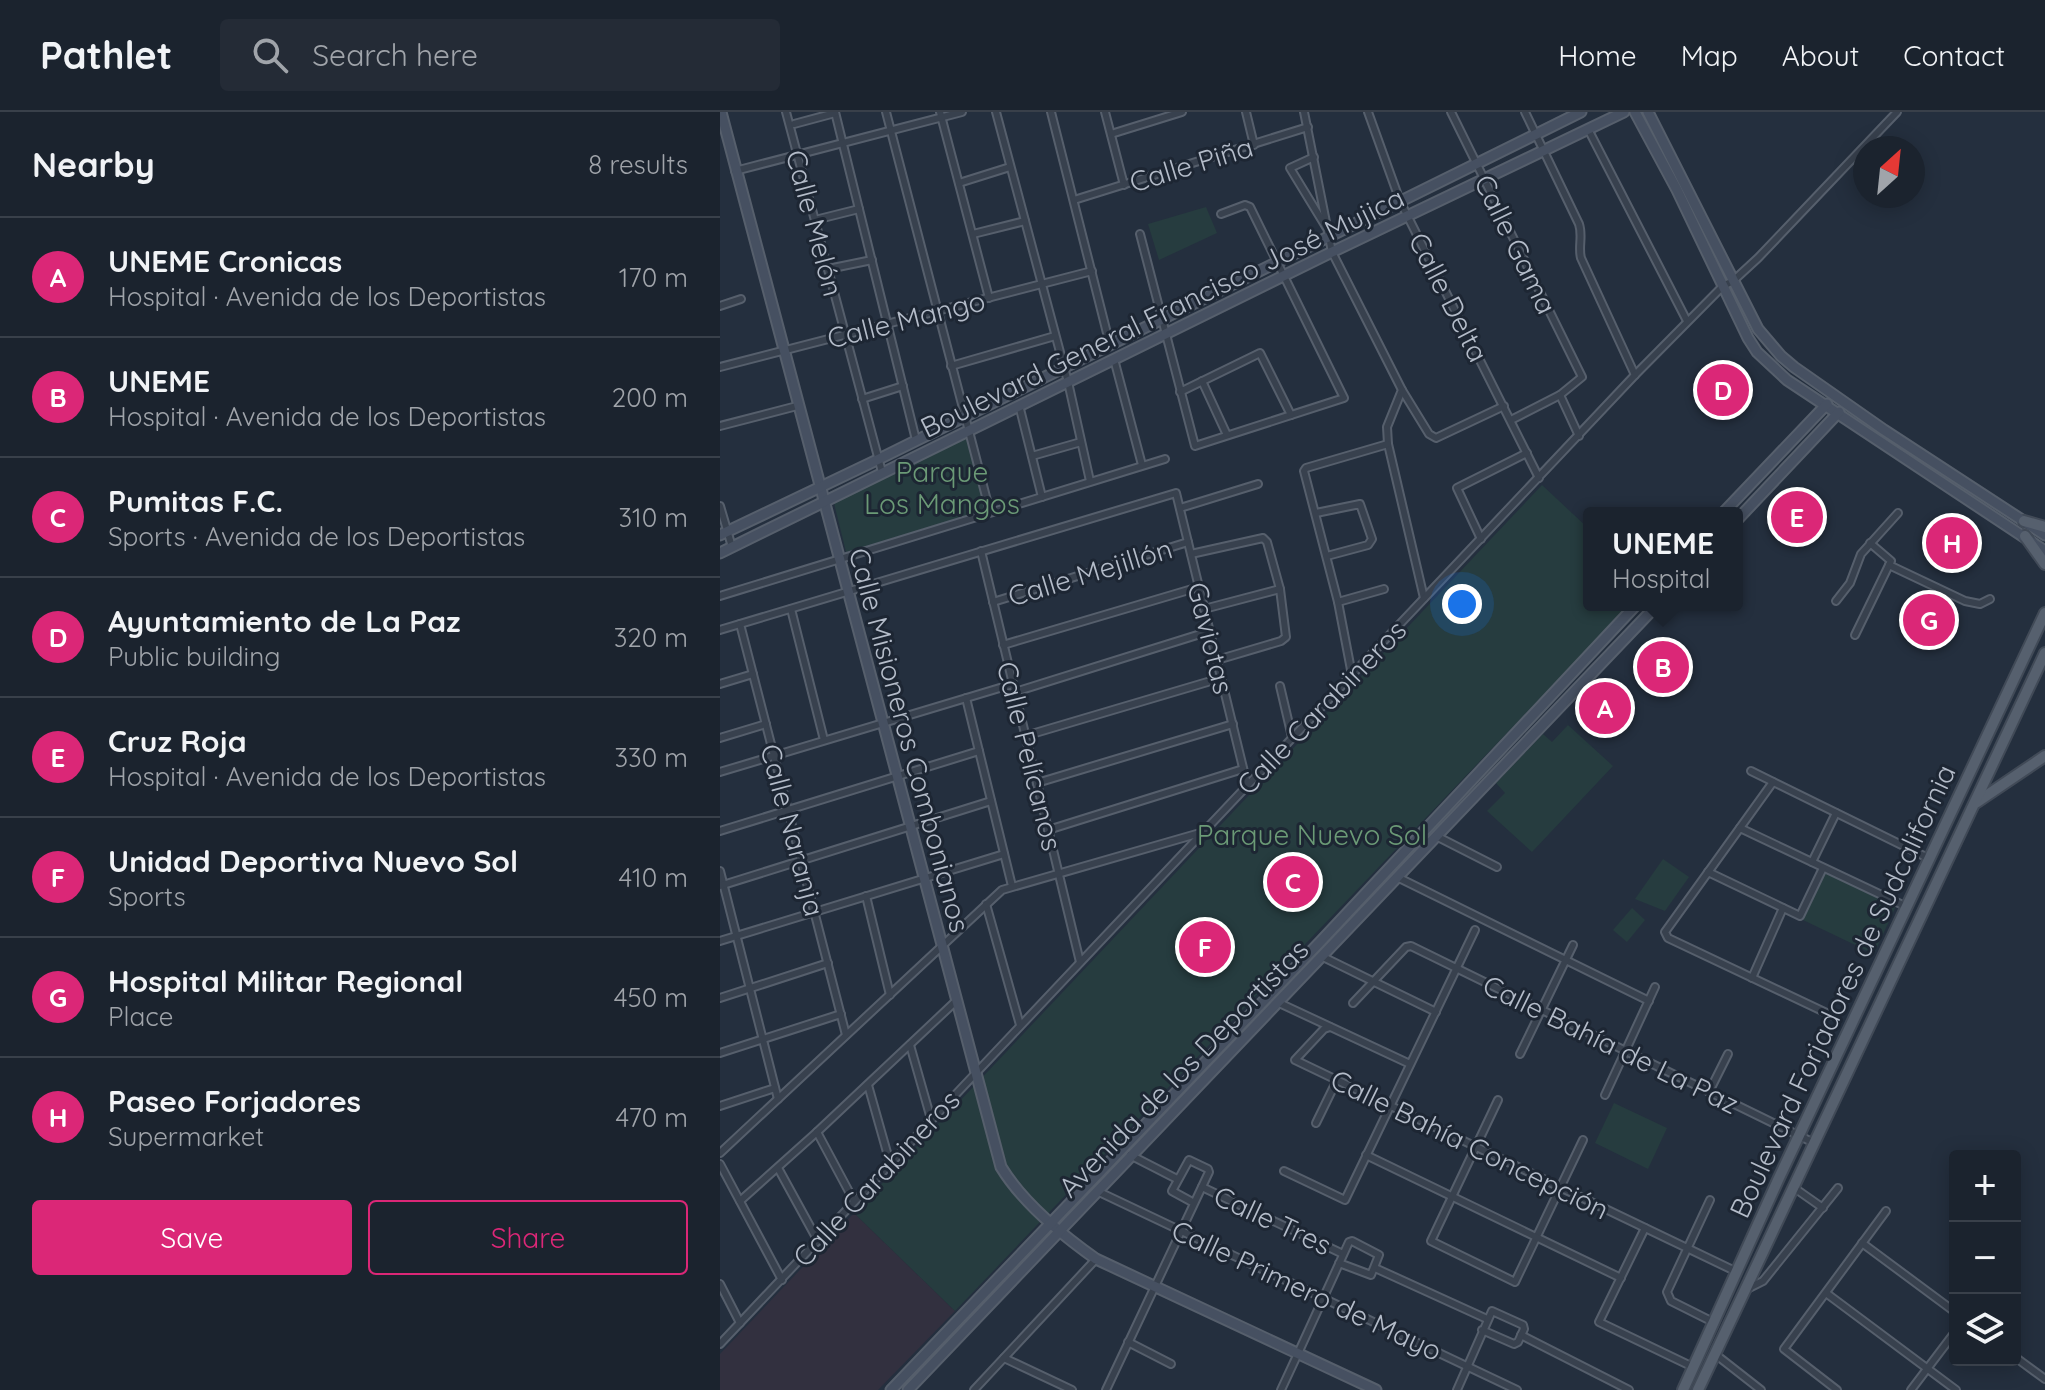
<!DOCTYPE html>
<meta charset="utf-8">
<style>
:root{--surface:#1b232e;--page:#242b36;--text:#f1f3f6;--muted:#a0a4aa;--line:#39404a;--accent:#db2777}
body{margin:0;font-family:Quicksand,sans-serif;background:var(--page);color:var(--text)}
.controls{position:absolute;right:24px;bottom:24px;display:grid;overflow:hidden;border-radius:8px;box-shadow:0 4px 20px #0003}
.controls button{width:72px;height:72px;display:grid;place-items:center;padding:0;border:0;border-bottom:2px solid var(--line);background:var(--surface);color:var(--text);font:40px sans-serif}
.compass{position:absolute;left:1133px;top:24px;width:72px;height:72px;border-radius:50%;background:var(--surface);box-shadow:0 4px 20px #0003;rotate:27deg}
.you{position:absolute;left:742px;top:492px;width:28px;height:28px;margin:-20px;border:6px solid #fff;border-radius:50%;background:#1a73e8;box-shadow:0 0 0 12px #1a73e833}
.badge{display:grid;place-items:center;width:52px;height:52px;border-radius:50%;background:var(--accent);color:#fff;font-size:26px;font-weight:700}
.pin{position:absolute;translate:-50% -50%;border:4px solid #fff;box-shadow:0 2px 8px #0006}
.popup{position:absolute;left:863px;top:395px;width:160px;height:104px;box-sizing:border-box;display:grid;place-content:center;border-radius:8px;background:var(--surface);filter:drop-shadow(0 2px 6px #0005);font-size:26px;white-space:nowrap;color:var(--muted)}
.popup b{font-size:30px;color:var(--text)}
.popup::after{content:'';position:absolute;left:50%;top:100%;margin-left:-16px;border:16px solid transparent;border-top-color:var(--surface)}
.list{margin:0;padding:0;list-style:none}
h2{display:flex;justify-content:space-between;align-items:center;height:104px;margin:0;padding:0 32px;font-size:34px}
h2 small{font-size:26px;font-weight:400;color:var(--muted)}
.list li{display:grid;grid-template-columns:52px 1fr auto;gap:24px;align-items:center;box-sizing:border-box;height:120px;padding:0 32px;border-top:2px solid var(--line)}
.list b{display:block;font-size:30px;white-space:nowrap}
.list p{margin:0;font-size:26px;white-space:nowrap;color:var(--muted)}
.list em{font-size:26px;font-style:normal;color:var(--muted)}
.actions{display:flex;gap:16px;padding:24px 32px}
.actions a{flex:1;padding:18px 0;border:2px solid var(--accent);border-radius:8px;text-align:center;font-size:28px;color:var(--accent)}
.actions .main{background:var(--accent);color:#fff}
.icon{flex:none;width:44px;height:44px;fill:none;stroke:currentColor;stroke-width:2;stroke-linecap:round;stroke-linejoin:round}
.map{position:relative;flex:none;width:1325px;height:1278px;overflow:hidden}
header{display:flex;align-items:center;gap:48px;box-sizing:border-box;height:112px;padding:0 40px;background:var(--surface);border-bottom:2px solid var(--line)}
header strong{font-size:38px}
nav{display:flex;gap:44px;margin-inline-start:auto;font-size:28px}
.search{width:560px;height:72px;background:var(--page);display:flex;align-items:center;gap:20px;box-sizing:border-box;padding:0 28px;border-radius:8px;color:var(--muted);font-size:30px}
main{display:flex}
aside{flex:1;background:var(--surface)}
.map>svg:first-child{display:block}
</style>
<header>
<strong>Pathlet</strong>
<div class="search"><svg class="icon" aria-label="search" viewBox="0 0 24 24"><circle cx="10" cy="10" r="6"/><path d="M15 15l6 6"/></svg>Search here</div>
<nav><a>Home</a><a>Map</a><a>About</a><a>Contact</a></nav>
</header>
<main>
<aside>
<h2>Nearby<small>8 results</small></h2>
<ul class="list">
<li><span class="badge">A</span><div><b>UNEME Cronicas</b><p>Hospital · Avenida de los Deportistas</p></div><em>170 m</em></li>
<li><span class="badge">B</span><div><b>UNEME</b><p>Hospital · Avenida de los Deportistas</p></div><em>200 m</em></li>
<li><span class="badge">C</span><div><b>Pumitas F.C.</b><p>Sports · Avenida de los Deportistas</p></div><em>310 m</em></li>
<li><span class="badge">D</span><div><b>Ayuntamiento de La Paz</b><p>Public building</p></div><em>320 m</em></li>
<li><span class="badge">E</span><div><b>Cruz Roja</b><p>Hospital · Avenida de los Deportistas</p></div><em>330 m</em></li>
<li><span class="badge">F</span><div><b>Unidad Deportiva Nuevo Sol</b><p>Sports</p></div><em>410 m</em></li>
<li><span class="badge">G</span><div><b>Hospital Militar Regional</b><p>Place</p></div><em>450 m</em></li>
<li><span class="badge">H</span><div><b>Paseo Forjadores</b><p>Supermarket</p></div><em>470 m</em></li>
</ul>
<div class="actions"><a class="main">Save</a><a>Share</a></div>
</aside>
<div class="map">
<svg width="1325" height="1278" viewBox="0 0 1325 1278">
<rect width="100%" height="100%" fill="#242f3e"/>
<polygon fill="#32303f" points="134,1101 235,1199 158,1278 0,1278 0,1242"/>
<g fill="#263c3f">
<polygon points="486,95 497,121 439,148 428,112"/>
<polygon points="247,323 266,398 126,440 114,391"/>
<polygon points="822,373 869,417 869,493 909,493 235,1199 134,1101"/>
<polygon points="848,613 893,654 812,740 767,699 785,681 776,671 823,622 832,630"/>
<polygon points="943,747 969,765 945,799 915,787"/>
<polygon points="1105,761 1176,794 1154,842 1083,808"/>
<polygon points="912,796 925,808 907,830 893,818"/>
<polygon points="894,991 947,1016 928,1057 875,1031"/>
</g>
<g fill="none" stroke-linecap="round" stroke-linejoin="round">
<defs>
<g id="street">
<polyline points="66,0 162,360"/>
<polyline points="115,0 196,328"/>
<polyline points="166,0 270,400"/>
<polyline points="220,0 269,186"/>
<polyline points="276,0 348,270 370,369"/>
<polyline points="331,0 390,233"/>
<polyline points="385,0 404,73"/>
<polyline points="526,0 534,33"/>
<polyline points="584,0 612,140 682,278 667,315 668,332 704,486"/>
<polyline points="648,0 680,89 819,366"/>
<polyline points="731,0 862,265 840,283 791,308"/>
<path d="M805,0L859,112C863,124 858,135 861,146L915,263"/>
<polyline points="74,12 115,1"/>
<polyline points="868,17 967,209"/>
<polyline points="391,22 462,0"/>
<polyline points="594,45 570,56 606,115"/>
<polyline points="15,59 242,0"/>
<polyline points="239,71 290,55"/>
<polyline points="354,88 588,15"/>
<polyline points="95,108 139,97"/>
<polyline points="253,122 305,109"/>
<polyline points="420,122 475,334 624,286 530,95 525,93 501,102"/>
<polyline points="108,157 152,148"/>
<polyline points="0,194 21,187"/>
<polyline points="394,247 422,353"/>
<polyline points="231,254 335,224"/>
<polyline points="0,255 372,159"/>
<polyline points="482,269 507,323"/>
<polyline points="682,278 709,322 716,326 784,294"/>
<polyline points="460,280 540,241 571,303"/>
<polyline points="840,283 859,324"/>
<polyline points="142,287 183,274"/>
<polyline points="299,293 322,385"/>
<polyline points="0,314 77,294"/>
<polyline points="312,344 361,330"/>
<polyline points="0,394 12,435"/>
<polyline points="460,396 538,372"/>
<polyline points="596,401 640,392 652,427 648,433 607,444"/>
<polyline points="761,427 737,376 807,341"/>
<polyline points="261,439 360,850"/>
<polyline points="471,442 543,426 547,430 560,477 566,525 561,529 497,548"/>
<polyline points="1169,453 1245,489 1260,492 1270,487"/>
<polyline points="0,484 445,347"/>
<polyline points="1116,489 1130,471 1141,442 1178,401"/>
<polyline points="273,490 468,430"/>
<polyline points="618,490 664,477"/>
<polyline points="71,497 104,628"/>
<polyline points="484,497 560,477"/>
<polyline points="20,512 126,923"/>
<polyline points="0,518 456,381 527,672"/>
<polyline points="1135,523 1171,449 1150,431"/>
<polyline points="283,533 479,475"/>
<polyline points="632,563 618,490 584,359 586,356 668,332"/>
<polyline points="0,572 33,562"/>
<polyline points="560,574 572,625"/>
<polyline points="295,580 490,519"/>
<polyline points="246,586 292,774"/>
<polyline points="305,624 501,566"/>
<polyline points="0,626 46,612"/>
<polyline points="1031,659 1210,747"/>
<polyline points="0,660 293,572"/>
<polyline points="1053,670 945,820 948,826 1113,904"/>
<polyline points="317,671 513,612"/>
<polyline points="1020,716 1187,795"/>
<polyline points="328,718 523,657"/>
<polyline points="0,719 259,639"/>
<polyline points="716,724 777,755"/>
<polyline points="1092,750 1116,701"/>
<polyline points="0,759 58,987"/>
<polyline points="988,760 1080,804 1103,756"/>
<polyline points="677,765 929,889"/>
<polyline points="0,774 271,689"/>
<polyline points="146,784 170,883"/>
<polyline points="266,792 300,913"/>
<polyline points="0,829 284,742"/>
<polyline points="601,844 716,900"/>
<polyline points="1032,866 1063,796"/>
<polyline points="0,886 108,851"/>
<polyline points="557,890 690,952"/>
<polyline points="633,891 686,835 691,834 1094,1031"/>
<polyline points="610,915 604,917 575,948 1017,1160"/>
<polyline points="190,933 211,1007"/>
<polyline points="0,941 121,902"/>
<polyline points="800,942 853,833"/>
<polyline points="148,973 170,1051"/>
<polyline points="989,980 1008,942"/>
<polyline points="885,983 935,875"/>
<polyline points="778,988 711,1129 795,1170 863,1028"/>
<polyline points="0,994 55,976"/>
<polyline points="596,1011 617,968"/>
<polyline points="97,1020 134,1089"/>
<polyline points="0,1041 282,778 480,721"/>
<polyline points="410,1043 457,1067"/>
<polyline points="646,1043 901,1166"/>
<polyline points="0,1052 62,1168"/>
<polyline points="58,1056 98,1129"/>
<polyline points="564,1059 625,1088 755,818"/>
<polyline points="482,1075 623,1142"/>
<polyline points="1073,1075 1103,1096"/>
<polyline points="377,1079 797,1278"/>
<polyline points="990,1088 947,1180 951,1189 993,1210"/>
<polyline points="20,1089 97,1020 236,889"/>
<polyline points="925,1116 879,1210 973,1255"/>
<polyline points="1142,1131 1235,1200"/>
<polyline points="655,1156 767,1207"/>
<polyline points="0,1172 20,1211"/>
<polyline points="1025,1178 1043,1169 1118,1076"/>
<polyline points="1106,1181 1236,1278"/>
<polyline points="801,1223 909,1278"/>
<polyline points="408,1230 451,1252"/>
<polyline points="0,1232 915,263 1003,174 1013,169 1038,146 1177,0"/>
<polyline points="995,1242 1041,1278"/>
<polyline points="1295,1245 1325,1267"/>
<polyline points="284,1246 352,1278"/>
<polyline points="254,1278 376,1147"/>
<polyline points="386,1278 489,1060 488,1057 469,1048 452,1079 474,1091"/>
<path d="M561,1278C584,1229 606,1180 629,1130L632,1129L659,1143L651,1163L619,1151"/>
<polyline points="737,1278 772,1199 803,1213 804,1217 798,1230 794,1232 762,1218"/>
<polyline points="1117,1278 1064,1237 1166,1099"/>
<polyline points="1191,1278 1235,1220"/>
</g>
<g id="secondary">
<path d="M1,0L281,1055C303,1091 342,1123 376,1147L656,1278"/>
<polyline points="915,0 957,78 1028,226 1037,240 1067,268 1325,439"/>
<polyline points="928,0 1038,217 1061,244 1074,255 1164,318 1325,423"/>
<polyline points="1003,401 1107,292"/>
<polyline points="1017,408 1119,300"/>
<polyline points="0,423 159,347 861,0"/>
<polyline points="0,441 612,140 904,0"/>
<polyline points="171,1278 601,829 916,493"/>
<polyline points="188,1278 937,493"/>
</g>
<g id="primary">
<polyline points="1304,409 1325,415"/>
<polyline points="1305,424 1325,452"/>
<polyline points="1257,690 1325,644"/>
<polyline points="963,1278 1058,1068 1325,501"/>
<polyline points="978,1278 1325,541"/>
</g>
</defs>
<use href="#street" stroke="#565f6c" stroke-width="10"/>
<use href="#secondary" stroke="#565f6c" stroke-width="13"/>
<use href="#primary" stroke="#414a57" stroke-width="14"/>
<use href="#street" stroke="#38414e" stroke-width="6"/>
<use href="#secondary" stroke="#465061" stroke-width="9"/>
<use href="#primary" stroke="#56606e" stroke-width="10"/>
</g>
<g text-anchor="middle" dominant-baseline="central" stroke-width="6" stroke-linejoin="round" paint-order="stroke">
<g font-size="28" fill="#b4bcc9" stroke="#1d2633">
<text transform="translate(471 52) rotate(-17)">Calle Piña</text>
<text transform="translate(95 111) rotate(75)">Calle Melón</text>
<text transform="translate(796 132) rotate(64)">Calle Gama</text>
<text transform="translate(729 185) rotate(63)">Calle Delta</text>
<text transform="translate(442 200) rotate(-26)">Boulevard General Francisco José Mujica</text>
<text transform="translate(186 207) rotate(-14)">Calle Mango</text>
<text transform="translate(370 460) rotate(-17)">Calle Mejillón</text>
<text transform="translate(491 526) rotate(76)">Gaviotas</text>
<text transform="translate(601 595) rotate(-46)">Calle Carabineros</text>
<text transform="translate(190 628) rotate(75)">Calle Misioneros Combonianos</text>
<text transform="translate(310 644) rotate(76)">Calle Pelícanos</text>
<text transform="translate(73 718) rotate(75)">Calle Naranja</text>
<text transform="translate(1122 879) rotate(-65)">Boulevard Forjadores de Sudcalifornia</text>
<text transform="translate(891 932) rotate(26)">Calle Bahía de La Paz</text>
<text transform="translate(463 956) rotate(-46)">Avenida de los Deportistas</text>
<text transform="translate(750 1032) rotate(26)">Calle Bahía Concepción</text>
<text transform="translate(156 1066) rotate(-47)">Calle Carabineros</text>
<text transform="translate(553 1108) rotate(25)">Calle Tres</text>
<text transform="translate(587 1178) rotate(25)">Calle Primero de Mayo</text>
</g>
<g font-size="28" fill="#6b9a76" stroke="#1d2633">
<text x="222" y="359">Parque<tspan x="222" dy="32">Los Mangos</tspan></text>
<text x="592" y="722">Parque Nuevo Sol</text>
</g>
</g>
</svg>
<div class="controls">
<button>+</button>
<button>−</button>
<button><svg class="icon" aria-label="layers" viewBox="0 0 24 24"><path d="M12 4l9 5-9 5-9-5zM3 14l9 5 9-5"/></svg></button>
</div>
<svg class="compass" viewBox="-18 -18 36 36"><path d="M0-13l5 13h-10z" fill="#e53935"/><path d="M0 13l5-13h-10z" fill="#a0a4aa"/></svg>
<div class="you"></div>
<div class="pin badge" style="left:885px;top:596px">A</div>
<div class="pin badge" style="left:943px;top:555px">B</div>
<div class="popup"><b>UNEME</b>Hospital</div>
<div class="pin badge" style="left:573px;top:770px">C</div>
<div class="pin badge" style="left:1003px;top:278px">D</div>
<div class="pin badge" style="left:1077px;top:405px">E</div>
<div class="pin badge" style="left:485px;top:835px">F</div>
<div class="pin badge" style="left:1209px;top:508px">G</div>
<div class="pin badge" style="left:1232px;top:431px">H</div>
</div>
</main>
